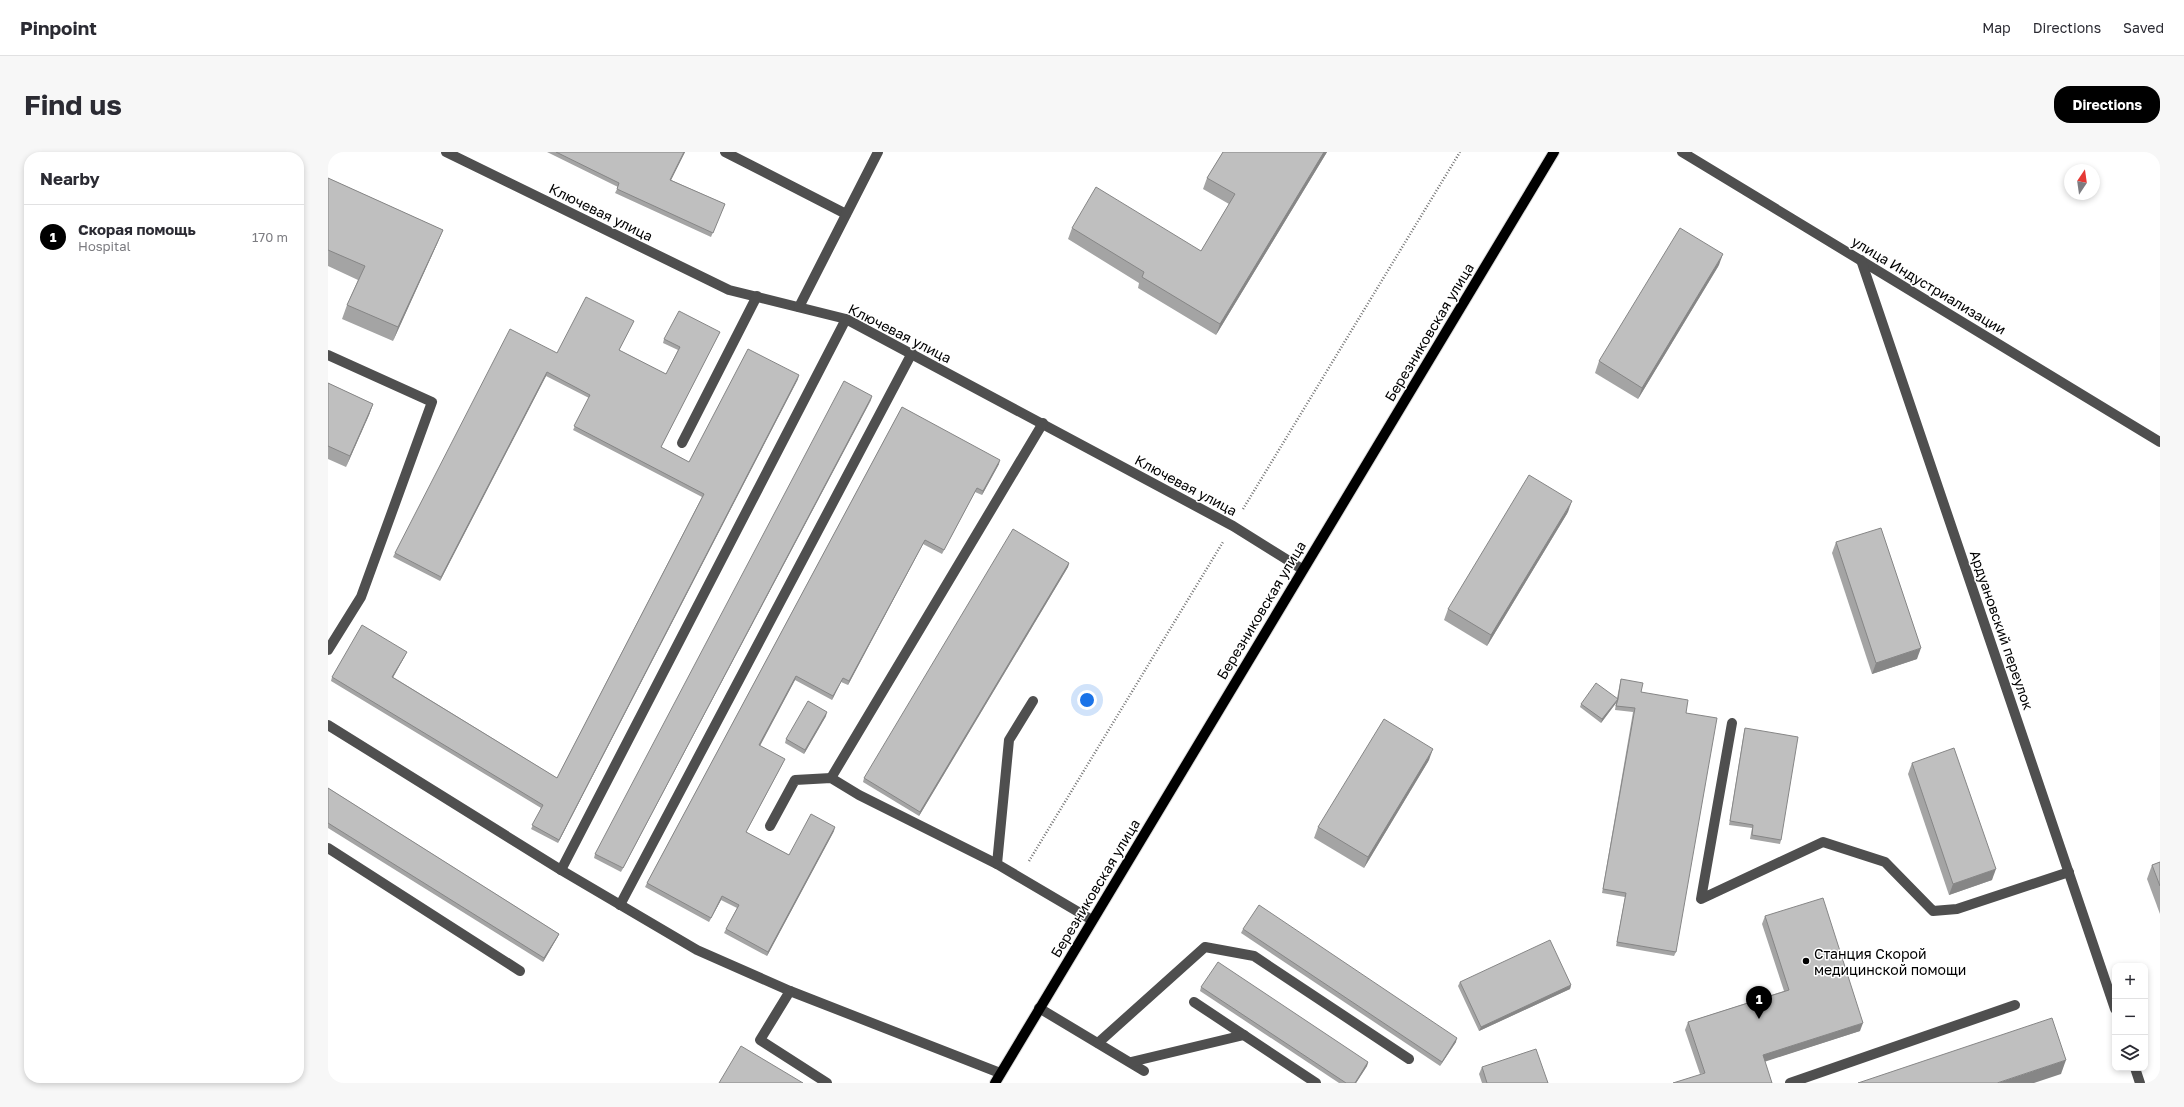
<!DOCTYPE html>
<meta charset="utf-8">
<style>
:root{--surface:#fff;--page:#f7f7f7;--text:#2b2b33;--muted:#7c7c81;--line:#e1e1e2;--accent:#000}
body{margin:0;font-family:"Golos Text",sans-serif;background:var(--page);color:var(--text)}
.controls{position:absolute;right:12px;bottom:12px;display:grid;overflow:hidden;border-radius:8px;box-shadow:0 2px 6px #0003}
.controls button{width:36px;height:36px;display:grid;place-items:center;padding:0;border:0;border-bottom:1px solid var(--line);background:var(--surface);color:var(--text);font:20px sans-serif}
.compass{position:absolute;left:1736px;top:12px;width:36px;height:36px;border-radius:50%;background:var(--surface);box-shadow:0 2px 6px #0003;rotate:13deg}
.you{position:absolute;left:759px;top:548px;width:14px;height:14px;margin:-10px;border:3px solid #fff;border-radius:50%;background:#1a73e8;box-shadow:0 0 0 6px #1a73e833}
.badge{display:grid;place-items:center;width:26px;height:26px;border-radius:50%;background:var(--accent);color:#fff;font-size:13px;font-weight:700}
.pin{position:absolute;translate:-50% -33px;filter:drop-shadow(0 1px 2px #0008)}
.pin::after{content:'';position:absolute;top:21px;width:14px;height:12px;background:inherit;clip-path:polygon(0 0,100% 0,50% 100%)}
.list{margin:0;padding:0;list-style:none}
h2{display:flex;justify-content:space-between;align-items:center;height:52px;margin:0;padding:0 16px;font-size:17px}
h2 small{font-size:13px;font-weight:400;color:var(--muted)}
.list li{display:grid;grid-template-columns:26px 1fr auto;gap:12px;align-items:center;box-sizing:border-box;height:64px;padding:0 16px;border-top:1px solid var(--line)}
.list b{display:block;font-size:15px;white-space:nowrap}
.list p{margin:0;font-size:13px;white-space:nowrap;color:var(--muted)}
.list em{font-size:13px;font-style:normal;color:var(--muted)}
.icon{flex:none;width:22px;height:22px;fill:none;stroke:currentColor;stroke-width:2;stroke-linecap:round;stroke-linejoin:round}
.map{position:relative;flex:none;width:1832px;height:931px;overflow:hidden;border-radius:16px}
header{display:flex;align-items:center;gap:24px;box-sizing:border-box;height:56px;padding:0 20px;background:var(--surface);border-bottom:1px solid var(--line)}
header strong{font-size:19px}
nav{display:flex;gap:22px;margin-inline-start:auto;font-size:14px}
.intro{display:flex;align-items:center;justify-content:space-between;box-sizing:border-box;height:96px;padding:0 24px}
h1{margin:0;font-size:28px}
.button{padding:10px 18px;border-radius:16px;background:var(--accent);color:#fff;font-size:14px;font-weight:700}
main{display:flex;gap:24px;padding:0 24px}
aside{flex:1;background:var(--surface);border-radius:16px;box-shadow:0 2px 6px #0003}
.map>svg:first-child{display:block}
</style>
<header>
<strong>Pinpoint</strong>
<nav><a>Map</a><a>Directions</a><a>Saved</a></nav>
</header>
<div class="intro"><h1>Find us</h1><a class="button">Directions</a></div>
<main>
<aside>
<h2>Nearby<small></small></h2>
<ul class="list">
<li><span class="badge">1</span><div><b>Скорая помощь</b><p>Hospital</p></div><em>170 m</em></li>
</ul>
</aside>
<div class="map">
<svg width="1832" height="931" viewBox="0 0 1832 931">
<rect width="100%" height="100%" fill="#fff"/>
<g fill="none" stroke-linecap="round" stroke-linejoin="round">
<defs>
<polyline id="major" points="667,931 1226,0"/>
</defs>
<use href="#major" stroke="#dbdbdb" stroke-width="12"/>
<g stroke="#717171" stroke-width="2.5" stroke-dasharray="1 2" stroke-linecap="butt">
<polyline points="915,357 1132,0"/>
<polyline points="701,709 895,390"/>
</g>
<g stroke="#4f4f4f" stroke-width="10">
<polyline points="118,0 401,138 518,167 905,374 974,417"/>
<polyline points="397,0 518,62"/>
<polyline points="1354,0 1832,290"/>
<polyline points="1533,108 1787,857"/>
<polyline points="471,155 550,0"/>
<polyline points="0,203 104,250 33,445 0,498"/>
<polyline points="354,291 429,144"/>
<polyline points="705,549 681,588 669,712 764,768"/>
<polyline points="1404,571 1373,747 1495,690 1557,710 1605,759 1629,757 1741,720"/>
<polyline points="0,573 233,718 369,798 462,839 672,921"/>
<polyline points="503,626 715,271"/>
<polyline points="442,674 467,628 503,626 531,643 669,712"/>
<polyline points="0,696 192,819"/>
<polyline points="233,718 518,167"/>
<polyline points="292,753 584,201"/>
<polyline points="462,839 432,888 499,931"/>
<polyline points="866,850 988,931"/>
<polyline points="711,856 816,919"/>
<polyline points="770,891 877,795 926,804 1081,907"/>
<polyline points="803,910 916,883"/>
<polyline points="1807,916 1812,931"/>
<polyline points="1462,931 1687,853"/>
</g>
<use href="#major" stroke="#000" stroke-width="10"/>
</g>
<g fill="#a4a4a4">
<polygon points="219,0 357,0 343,28 397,52 383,85 287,41 290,35"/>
<polygon points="895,0 999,0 888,183 810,136 811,131 740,87 744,76 873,99 901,52 875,37 879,26"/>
<polygon points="0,26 115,78 109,92 65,189 14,167 19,153 30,128 0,114"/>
<polygon points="1391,113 1310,247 1267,221 1271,209"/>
<polygon points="306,169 291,198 338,222 350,198 335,191 336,187 392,180 390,184 333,295 361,310 470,227 230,691 203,677 213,656 3,529 4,525 77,504 65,525 229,626 374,345 245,278 261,246 218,224 112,429 65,405 67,401 229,201"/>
<polygon points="0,231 45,252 41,263 18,315 0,307"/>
<polygon points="543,248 293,720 266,706 267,702"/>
<polygon points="574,255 671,312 654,343 647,340 614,402 595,392 520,533 513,530 504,548 467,528 432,594 455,611 418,680 461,703 506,679 439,804 396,781 398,777 409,756 393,748 381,770 317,735 319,731"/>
<polygon points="1240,360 1159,494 1116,468 1120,457"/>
<polygon points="1508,390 1589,507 1544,522 1504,401"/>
<polygon points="741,411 740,415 591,664 535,630 536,626"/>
<polygon points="1293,527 1313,540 1358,561 1348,800 1346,804 1288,794 1297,745 1274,741 1305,560 1287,558 1288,551 1273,571 1252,555 1253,552 1289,546 1292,531"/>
<polygon points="498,564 476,602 457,591 458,587"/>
<polygon points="1417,576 1453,688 1452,692 1422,687 1424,676 1401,673 1416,580"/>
<polygon points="1101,608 1036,716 986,686 990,675"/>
<polygon points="1584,611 1664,728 1621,743 1580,622"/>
<polygon points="0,636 231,782 229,786 215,810 0,676"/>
<polygon points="1832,710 1832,762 1819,727 1824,713"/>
<polygon points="1437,764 1532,879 1437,909 1372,922 1357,878 1360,870 1456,839 1434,772"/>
<polygon points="915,777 1128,890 1112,914 913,781"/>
<polygon points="1132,830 1243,833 1242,837 1151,879 1130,834"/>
<polygon points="873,835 1040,910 1039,914 1028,931 1011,931 872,839"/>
<polygon points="1154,915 1220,931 1154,931 1151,922"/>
</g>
<g fill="#868686">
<polygon points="356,0 357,0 341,32 342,28"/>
<polygon points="996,0 999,0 888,183 892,172"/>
<polygon points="115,78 109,92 65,189 70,175"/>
<polygon points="1395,102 1391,113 1310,247 1314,236"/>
<polygon points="219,220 218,224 112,429 113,425"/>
<polygon points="471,223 470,227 230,691 231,688"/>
<polygon points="544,244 543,248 293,720 295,716"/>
<polygon points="45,252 41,263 18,315 22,304"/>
<polygon points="672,308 671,312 654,343 655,339"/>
<polygon points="1244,349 1240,360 1159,494 1163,483"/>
<polygon points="597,388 595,392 520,533 521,529"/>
<polygon points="741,411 740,415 591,664 592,660"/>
<polygon points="1593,496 1589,507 1544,522 1548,511"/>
<polygon points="79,500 77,504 63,529 64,525"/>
<polygon points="468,524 467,528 430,597 431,593"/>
<polygon points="515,526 504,548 505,544"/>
<polygon points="1290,547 1288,551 1273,571 1274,567"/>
<polygon points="499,560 498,564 476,602 477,598"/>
<polygon points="1105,597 1101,608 1036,716 1040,705"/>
<polygon points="457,607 455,611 416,684 418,680"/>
<polygon points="507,675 506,679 439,804 440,800"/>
<polygon points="1668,717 1664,728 1621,743 1625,732"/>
<polygon points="394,744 393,748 381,770"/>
<polygon points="231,782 229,786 215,810 216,806"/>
<polygon points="1243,833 1242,837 1151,879 1153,875"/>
<polygon points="1535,871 1532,879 1433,911 1435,903"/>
<polygon points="1129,886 1128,890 1112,914 1114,910"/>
<polygon points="1738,908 1733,922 1706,931 1669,931"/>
<polygon points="1040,910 1039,914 1028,931 1027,931"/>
</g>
<g fill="#bfbfbf" stroke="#868686">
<polygon points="228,0 356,0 342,28 397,52 385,81 289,37 291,31"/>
<polygon points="895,0 996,0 892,172 814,125 816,120 744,76 768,35 873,99 907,42 879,26"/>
<polygon points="0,26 115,78 70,175 19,153 37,114 0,98"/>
<polygon points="1352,76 1395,102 1314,236 1271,209"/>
<polygon points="258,145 306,169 291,198 338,222 352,195 336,187 351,159 392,180 333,295 361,310 420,197 471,223 231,688 204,673 215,653 4,525 34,473 79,500 64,525 229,626 376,342 246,274 262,243 219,220 113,425 67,401 182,177 229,201"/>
<polygon points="516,229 544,244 295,716 267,702"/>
<polygon points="0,231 45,252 22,304 0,294"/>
<polygon points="574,255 672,308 655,339 649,336 616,398 597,388 521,529 515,526 505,544 468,524 431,593 457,607 418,680 461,703 483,662 507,675 440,800 398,777 411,753 394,744 383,766 319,731"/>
<polygon points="1201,323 1244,349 1163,483 1120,457"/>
<polygon points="1553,376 1593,496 1548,511 1508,390"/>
<polygon points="685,377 741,411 592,660 536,626"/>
<polygon points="1293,527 1315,531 1313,540 1360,548 1358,561 1389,566 1348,800 1289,790 1298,741 1275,737 1307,556 1288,554 1290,547 1274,567 1253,552 1268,531 1290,547"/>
<polygon points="480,549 499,560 477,598 458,587"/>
<polygon points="1056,567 1105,597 1040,705 990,675"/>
<polygon points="1417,576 1470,585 1453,688 1424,683 1425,673 1402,669"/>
<polygon points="1626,596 1668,717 1625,732 1584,611"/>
<polygon points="0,636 231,782 216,806 0,671"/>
<polygon points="1832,710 1832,734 1824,713"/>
<polygon points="1495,746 1535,871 1435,903 1444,931 1345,931 1377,921 1360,870 1461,838 1437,764"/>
<polygon points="931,753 1129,886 1114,910 915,777"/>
<polygon points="1222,788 1243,833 1153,875 1132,830"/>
<polygon points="890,810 1040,910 1027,931 1018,931 873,835"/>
<polygon points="1724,866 1738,908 1669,931 1530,931"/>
<polygon points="413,894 475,931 391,931"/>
<polygon points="1208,897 1220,931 1159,931 1154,915"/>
</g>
<circle fill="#000" stroke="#fff" stroke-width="1.5" cx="1478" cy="809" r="4"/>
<g text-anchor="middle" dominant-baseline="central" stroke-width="3" stroke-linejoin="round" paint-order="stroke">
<g font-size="14" fill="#000" stroke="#fff">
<text transform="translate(273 60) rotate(26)">Ключевая улица</text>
<text transform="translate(1601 133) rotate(31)">улица Индустриализации</text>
<text transform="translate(1101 180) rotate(-59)">Березниковская улица</text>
<text transform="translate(572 181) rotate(27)">Ключевая улица</text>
<text transform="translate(858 333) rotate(28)">Ключевая улица</text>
<text transform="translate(933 458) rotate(-59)">Березниковская улица</text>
<text transform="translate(1674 478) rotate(71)">Ардуановский переулок</text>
<text transform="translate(767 736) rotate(-59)">Березниковская улица</text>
</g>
<g font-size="14" fill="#000" stroke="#fff" text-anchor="start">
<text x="1486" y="801">Станция Скорой<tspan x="1486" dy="16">медицинской помощи</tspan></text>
</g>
</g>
</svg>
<div class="controls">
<button>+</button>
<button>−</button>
<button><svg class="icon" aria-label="layers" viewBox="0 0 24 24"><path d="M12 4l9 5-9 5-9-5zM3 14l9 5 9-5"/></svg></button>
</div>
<svg class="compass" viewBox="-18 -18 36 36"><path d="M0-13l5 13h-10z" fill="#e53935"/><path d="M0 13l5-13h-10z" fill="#7c7c81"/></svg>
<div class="you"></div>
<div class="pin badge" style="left:1431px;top:867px">1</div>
</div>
</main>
